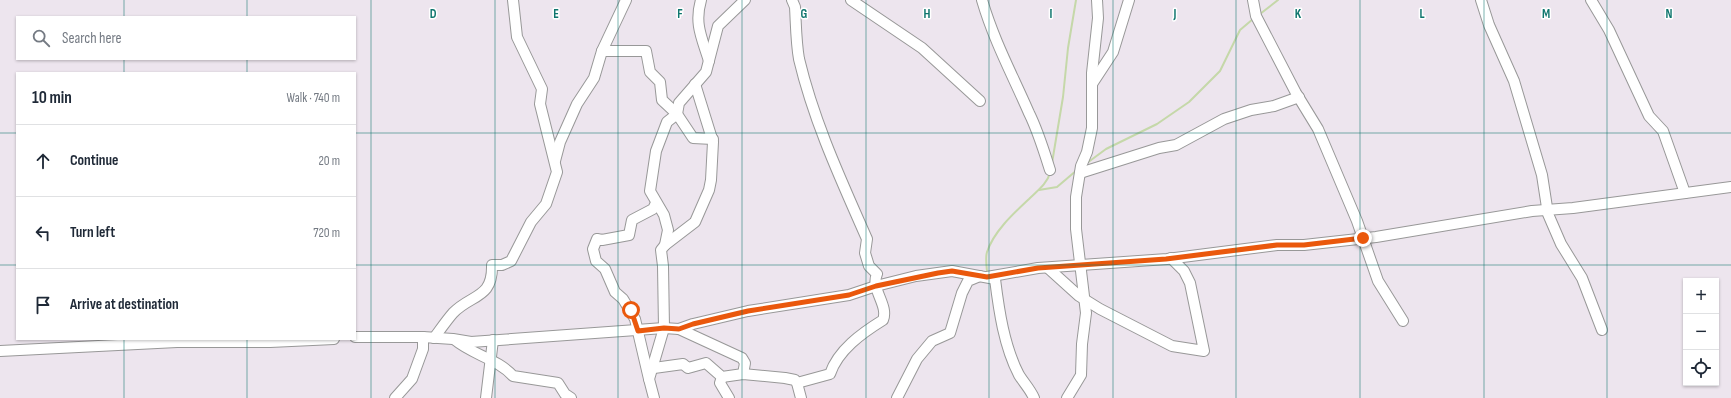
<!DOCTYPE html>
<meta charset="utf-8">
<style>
:root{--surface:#fff;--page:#f2f2f3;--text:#1f2937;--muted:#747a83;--line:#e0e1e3}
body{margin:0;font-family:"Sofia Sans Condensed",sans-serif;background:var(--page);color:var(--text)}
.controls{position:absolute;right:12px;bottom:12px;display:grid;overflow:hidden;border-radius:0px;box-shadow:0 1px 3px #0004}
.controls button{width:36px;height:36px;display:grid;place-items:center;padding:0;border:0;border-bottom:1px solid var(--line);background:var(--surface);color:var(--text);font:20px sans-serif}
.stop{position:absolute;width:12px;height:12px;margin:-9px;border:3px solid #ea580c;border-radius:50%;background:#fff}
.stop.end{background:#ea580c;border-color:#fff;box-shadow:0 1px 4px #0008}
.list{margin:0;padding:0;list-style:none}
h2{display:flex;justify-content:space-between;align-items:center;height:52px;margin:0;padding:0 16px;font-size:17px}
h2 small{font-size:13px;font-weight:400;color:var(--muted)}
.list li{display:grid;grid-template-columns:26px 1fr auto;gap:12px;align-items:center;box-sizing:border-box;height:72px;padding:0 16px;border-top:1px solid var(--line)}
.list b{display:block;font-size:15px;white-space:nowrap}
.list em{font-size:13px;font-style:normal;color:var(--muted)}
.icon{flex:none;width:22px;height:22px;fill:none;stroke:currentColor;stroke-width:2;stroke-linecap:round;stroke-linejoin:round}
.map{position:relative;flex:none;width:1731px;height:398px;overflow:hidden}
.search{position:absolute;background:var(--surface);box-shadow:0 1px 3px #0004;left:16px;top:16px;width:340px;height:44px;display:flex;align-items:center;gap:10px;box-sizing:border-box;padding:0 14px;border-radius:0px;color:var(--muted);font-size:15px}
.panel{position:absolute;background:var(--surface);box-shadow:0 1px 3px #0004;left:16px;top:72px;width:340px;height:268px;border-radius:0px}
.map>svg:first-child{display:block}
</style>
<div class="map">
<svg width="1731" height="398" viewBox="0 0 1731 398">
<rect width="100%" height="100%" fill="#ede5ee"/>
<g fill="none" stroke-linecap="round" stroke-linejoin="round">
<g stroke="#c5d8a9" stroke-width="2">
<polyline points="1260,14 1278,0"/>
<polyline points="1052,163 1063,97 1068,48 1076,0"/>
<polyline points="1087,163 1106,149 1157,124 1189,102 1220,71 1240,30 1253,19"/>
<polyline points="1039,190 1057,187 1077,170"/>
<path d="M987,273C987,267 985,258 987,252C994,231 1014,213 1029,199C1037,191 1047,184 1050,173"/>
</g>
<defs>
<g id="minor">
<path d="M701,0C694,24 702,38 709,61"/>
<path d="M792,0L795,7C796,24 796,42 799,59C814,122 841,180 867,239L865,253L869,266L877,274C870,289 889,305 883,320C862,333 838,350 830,374L797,383"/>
<polyline points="851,0 922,48 980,101"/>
<path d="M982,0C994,41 1012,74 1029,113C1038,131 1044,151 1050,170"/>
<polyline points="1253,0 1256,16 1296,93 1318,129 1357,221 1378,281 1403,321"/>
<polyline points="1481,0 1489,25 1514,81 1542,175 1548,214 1561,244 1582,278 1602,330"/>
<polyline points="1591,0 1609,30 1649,116 1663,131 1685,193"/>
<polyline points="602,51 646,51 650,72 660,82 662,100 677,114 693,138 713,139"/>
<polyline points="1092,84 1113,52 1129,0"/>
<polyline points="555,161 560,142 577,104 594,78 602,51 626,0"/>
<polyline points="1080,173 1159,148 1176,145 1224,119 1251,110 1274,106 1299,97"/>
<polyline points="665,245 695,222 709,190 711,180 713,142 695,84"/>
<polyline points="1048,268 1079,296 1100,309 1172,346 1204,351 1190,283 1184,271 1171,258"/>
<polyline points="987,277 1038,268 1167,259 1277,245 1304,245 1376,237 1532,211 1573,208 1731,187"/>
<polyline points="679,329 742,358 745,363 743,374"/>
<path d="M355,337H423L453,339L471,342L664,328L679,329L693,324L748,311L849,295L876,286L916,276L952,271L995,279C999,311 1004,346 1019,375C1024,383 1030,389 1034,398"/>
<path d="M434,338C440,330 446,321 453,313C471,294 493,299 492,265H502L511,261L531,222L546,204L557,172L540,104L542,89L517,37L513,0"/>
<path d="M455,340C473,355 498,359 513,376L558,383L565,394L571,398"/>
<polyline points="0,351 177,342 270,342 334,339"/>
<polyline points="654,368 683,364 688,368 706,363 722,377 743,374 785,378 795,380 797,383 801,398"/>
<polyline points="722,377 720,383 729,398"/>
<polyline points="649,379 635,319 623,299 615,292 605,269 596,261 593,249 597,239 602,240 629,235 632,220 653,209 656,203"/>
<polyline points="395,398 412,379 423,349 423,337"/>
<polyline points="486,398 493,340"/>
<polyline points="654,398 649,379 664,328 663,266 661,250 665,245 668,230 664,215 650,191 656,151 667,122 677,114 679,103 706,72 718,26 745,0"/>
<polyline points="897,398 917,359 932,341 950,333 962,293 968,281 980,276"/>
<polyline points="1067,398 1081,375 1082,344 1086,313 1076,229 1076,197 1081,166 1087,152 1092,128 1092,73 1098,18 1097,0"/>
</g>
</defs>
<use href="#minor" stroke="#989898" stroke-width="12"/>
<use href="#minor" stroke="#fff" stroke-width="10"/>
</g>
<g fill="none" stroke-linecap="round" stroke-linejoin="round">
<polyline stroke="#ea580c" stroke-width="5" points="631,310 638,331 664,328 679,329 693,324 748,311 849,295 876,286 938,273 952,271 987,277 1038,268 1166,259 1277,245 1304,245 1363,238"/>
</g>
<path fill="none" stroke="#0f766e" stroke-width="1" stroke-opacity="0.55" d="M124,0V17M247,0V17M371,0V398M495,0V398M618,0V398M742,0V398M866,0V398M989,0V398M1113,0V398M1236,0V398M1360,0V398M1484,0V398M1607,0V398M124,59V73M247,59V73M0,133H17M355,133H1731M0,265H17M355,265H1731M124,339V398M247,339V398"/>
<g font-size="13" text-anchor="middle" font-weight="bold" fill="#0f766e" stroke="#fff" stroke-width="3" stroke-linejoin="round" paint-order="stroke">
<text x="433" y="18">D</text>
<text x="556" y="18">E</text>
<text x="680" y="18">F</text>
<text x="804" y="18">G</text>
<text x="927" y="18">H</text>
<text x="1051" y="18">I</text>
<text x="1175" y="18">J</text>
<text x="1298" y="18">K</text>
<text x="1422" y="18">L</text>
<text x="1546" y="18">M</text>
<text x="1669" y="18">N</text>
</g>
</svg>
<div class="controls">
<button>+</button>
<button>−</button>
<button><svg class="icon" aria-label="locate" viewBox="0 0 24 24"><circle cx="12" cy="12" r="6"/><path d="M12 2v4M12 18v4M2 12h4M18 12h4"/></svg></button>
</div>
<div class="stop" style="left:631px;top:310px"></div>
<div class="stop end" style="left:1363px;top:238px"></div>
<div class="search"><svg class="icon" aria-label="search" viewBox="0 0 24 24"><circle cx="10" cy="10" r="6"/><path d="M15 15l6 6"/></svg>Search here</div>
<section class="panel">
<h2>10 min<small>Walk · 740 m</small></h2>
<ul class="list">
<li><svg class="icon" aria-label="ahead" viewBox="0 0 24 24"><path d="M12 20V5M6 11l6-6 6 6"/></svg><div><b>Continue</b></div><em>20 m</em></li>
<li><svg class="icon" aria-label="left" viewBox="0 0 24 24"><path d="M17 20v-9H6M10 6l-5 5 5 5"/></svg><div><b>Turn left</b></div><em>720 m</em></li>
<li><svg class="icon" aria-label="arrive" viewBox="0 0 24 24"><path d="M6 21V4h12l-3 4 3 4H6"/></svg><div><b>Arrive at destination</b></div></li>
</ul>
</section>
</div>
